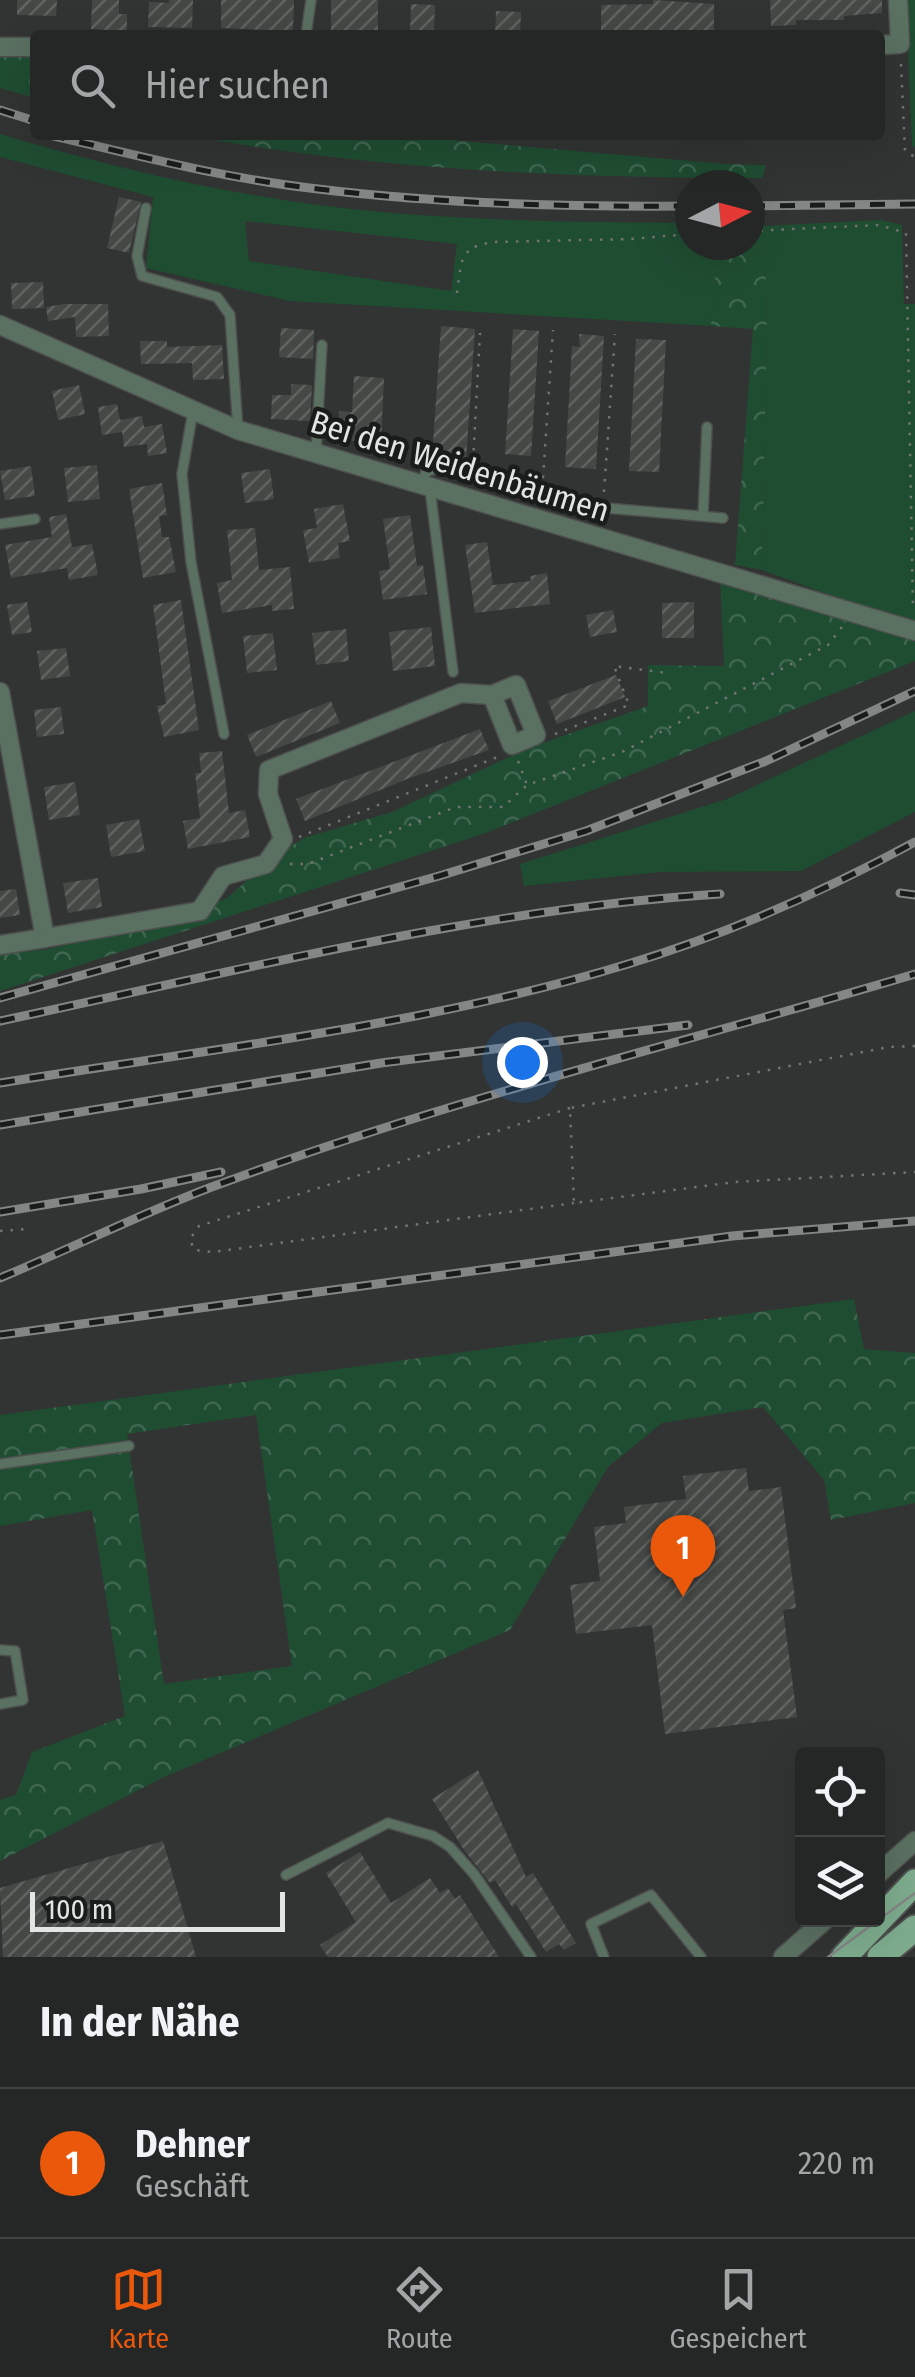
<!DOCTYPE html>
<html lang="de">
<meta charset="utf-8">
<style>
:root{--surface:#252726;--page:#2d2f2e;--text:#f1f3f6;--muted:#a3a5a7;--line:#424443;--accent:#ea580c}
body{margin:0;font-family:"Fira Sans Condensed",sans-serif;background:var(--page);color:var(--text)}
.controls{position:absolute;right:30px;bottom:30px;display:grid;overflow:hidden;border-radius:10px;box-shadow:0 10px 40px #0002}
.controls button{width:90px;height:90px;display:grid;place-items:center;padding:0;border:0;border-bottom:2px solid var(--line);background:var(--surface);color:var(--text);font:50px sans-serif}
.compass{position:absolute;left:675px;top:170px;width:90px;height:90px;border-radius:50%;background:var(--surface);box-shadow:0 10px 40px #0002;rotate:84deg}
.scale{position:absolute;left:30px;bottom:25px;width:255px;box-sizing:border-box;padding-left:10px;border:5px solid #e3e5e4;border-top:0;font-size:28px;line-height:35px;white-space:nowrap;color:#e3e5e4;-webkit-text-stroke:8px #1a1c1b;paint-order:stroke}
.you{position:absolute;left:522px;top:1062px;width:35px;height:35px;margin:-25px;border:8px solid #fff;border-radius:50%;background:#1a73e8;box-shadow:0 0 0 15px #1a73e833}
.badge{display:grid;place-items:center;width:65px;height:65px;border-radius:50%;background:var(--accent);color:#fff;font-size:32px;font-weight:700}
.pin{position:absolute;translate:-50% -82px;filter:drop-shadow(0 2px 5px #0008)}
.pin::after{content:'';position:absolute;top:52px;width:35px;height:30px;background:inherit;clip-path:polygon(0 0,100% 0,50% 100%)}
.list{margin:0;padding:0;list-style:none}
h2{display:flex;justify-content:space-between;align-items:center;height:130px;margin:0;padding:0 40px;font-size:42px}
h2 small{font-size:32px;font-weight:400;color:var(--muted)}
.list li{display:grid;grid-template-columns:65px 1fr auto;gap:30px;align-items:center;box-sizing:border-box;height:150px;padding:0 40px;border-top:2px solid var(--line)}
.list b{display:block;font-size:38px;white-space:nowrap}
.list p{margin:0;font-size:32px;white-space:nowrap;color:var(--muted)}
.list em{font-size:32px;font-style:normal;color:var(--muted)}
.icon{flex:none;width:55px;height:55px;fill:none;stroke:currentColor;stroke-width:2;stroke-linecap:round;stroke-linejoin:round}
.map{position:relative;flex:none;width:915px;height:1957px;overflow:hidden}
.search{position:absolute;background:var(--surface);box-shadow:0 10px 40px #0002;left:30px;right:30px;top:30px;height:110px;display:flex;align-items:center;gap:25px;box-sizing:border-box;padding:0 35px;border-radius:10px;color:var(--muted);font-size:38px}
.sheet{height:280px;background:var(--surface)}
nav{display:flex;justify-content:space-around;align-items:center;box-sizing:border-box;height:140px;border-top:2px solid var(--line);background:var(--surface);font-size:28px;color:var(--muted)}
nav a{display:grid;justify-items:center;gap:5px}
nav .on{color:var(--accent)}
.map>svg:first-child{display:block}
</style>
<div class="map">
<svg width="915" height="1957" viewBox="0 0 915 1957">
<defs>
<pattern id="forest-crowns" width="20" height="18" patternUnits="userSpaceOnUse" patternTransform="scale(2.5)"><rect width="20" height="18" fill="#1f4d32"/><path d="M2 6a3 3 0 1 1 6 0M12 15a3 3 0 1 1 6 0" fill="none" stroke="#3f6650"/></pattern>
<pattern id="building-hatch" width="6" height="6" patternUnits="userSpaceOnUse" patternTransform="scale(2.5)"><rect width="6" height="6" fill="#454946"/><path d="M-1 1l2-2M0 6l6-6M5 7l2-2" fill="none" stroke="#606361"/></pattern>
</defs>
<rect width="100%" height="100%" fill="#313432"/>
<g fill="#1f4d32" fill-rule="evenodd">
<polygon points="906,0 915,0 915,147 912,146"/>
<path d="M0,134C104,165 210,191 319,205C442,221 566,222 690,223V245H717L711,326L290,301L146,268L153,197L0,157ZM245,221L457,244L451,291L249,261Z"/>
<polygon points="750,220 759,220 764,226 880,220 902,225 904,304 915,304 915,623 906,623 762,570 767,328 765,244 750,243"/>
<polygon points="915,711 915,812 801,871 661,872 524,886 520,864 727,799"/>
</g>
<g fill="url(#forest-crowns)" fill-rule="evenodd">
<polygon points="0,40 35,41 35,98 0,88"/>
<path d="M185,135H394L725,164L766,165L762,178C569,178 375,170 185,135Z"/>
<polygon points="765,243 767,328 762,570 735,565 753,329 711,326 717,245"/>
<polygon points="720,575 915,632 915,661 483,834 0,991 0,952 45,950 196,912 227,898 273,857 304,838 392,812 526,749 648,706 648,665 724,666"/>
<path d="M854,1299L864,1349L915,1353V1503L831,1520L824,1480L763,1407L662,1423L608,1467L510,1630L164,1777L0,1861V1800L16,1795L32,1752L125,1716L92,1510L0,1526V1415ZM256,1415L292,1666L164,1684L127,1434Z"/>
</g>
<g fill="url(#building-hatch)">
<polygon points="17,0 57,0 56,16 17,15"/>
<polygon points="92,0 119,0 119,14 127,14 127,31 91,29"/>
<polygon points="169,0 193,0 192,28 148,27 149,2 169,3"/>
<polygon points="221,0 294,0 293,31 221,28"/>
<polygon points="331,0 378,0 378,33 331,32"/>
<polygon points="653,0 714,4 714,32 601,31 601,5 653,4"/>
<polygon points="770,0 882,0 882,13 844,16 844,20 796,20 796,25 771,26"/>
<polygon points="411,4 435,5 434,33 410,32"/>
<polygon points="496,11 521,12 520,35 495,35"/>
<polygon points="119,197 141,202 129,253 107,248"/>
<polygon points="43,282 44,308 12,309 11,283"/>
<polygon points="64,304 108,304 109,336 76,337 75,317 48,321 46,307"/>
<polygon points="441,326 475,329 466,461 432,459"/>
<polygon points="281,328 314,330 313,359 279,357"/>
<polygon points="513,329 539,331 531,456 505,454"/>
<polygon points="579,334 604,336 596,469 565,467 572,346 580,347"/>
<polygon points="636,339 666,340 659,472 629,471"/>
<polygon points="140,341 167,341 167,347 222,345 224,379 193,380 192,363 141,364"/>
<polygon points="354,376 384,378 381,442 338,440 339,411 352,412"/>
<polygon points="291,384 312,385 310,421 271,419 272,395 291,395"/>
<polygon points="79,385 85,414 58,420 52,391"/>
<polygon points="117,404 120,420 142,416 144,427 162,424 167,453 148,456 147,444 124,447 122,432 102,435 98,407"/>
<polygon points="97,465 100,499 68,502 64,468"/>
<polygon points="31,466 35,496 5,500 0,471"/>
<polygon points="270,469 274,499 245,503 241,473"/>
<polygon points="162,483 167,515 159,516 162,537 169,537 176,572 143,578 129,489"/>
<polygon points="343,504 350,541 338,543 340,558 309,563 303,530 317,528 314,509"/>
<polygon points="66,514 72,547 92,544 98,575 69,580 67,568 11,578 5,545 52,537 49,517"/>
<polygon points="410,515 417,566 423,565 427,594 383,600 379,571 390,569 383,519"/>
<polygon points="255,528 259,570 290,567 294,609 272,611 272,605 222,613 217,583 232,580 227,530"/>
<polygon points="487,542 493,585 531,581 530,576 547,573 550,604 475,613 465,545"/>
<polygon points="181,600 199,730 164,737 157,706 166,704 153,605"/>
<polygon points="27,602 32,632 12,635 7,605"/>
<polygon points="694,602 694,638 662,638 662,603"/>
<polygon points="613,610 617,632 590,637 586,615"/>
<polygon points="431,627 435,666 393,671 389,632"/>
<polygon points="346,629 349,661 316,665 312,633"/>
<polygon points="273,633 277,670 247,673 243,636"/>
<polygon points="66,648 70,676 41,680 37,651"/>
<polygon points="616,675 625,697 557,724 548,701"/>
<polygon points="331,701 340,723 256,757 247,735"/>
<polygon points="61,707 64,734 37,737 34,710"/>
<polygon points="480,729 489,750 407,779 305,821 296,799"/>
<polygon points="222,751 229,813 245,810 250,837 188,849 183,821 200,818 195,773 201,773 199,753"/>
<polygon points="75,782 80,815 49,820 44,787"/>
<polygon points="139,819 145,851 111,857 106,825"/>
<polygon points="98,878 102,907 68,913 63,883"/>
<polygon points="16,889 20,915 0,918 0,891"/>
<polygon points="746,1468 749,1491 781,1487 796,1608 783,1610 797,1717 665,1734 652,1625 576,1634 570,1585 600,1581 594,1527 626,1523 624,1507 686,1499 683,1476"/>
<polygon points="478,1770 526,1877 533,1873 576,1943 564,1950 559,1944 546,1952 516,1904 512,1907 495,1880 490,1883 464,1850 432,1799"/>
<polygon points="163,1841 196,1957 3,1957 0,1888"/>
<polygon points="360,1852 391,1903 430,1878 440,1893 448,1888 455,1899 460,1895 499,1957 328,1957 320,1945 356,1922 326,1873"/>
</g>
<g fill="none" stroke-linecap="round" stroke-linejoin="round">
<defs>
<g id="lane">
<polyline points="306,35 311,0"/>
<polyline points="146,208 137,256 142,276 217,297 230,315 238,430"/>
<polyline points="193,411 182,474 191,562 224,734"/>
<polyline points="316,452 322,345"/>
<polyline points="421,484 426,472 437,468 460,469 594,507 723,518"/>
<polyline points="430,489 453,672"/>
<polyline points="703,516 707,427"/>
<polyline points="0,524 35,519"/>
<polyline points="0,1464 129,1446"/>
<polyline points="0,1650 15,1651 23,1700 0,1704"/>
<polyline points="286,1875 388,1823 433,1836 450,1847 474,1874 531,1957"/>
<polyline points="604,1957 591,1924 651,1895 701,1957"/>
</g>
<g id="street">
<polyline points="880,45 900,44 898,0"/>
<polyline points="0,47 35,47"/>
<polyline points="0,325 238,430 915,631"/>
<polyline points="0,692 45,938 0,945"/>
<polyline points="45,938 200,911 223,876 266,864 283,839 268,794 269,770 461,693 492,695 516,685 536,735 512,745 492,695"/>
<polyline points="878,1874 915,1841"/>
<polyline points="783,1957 825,1920"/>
</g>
<g id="primary">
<polyline points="844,1957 915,1882"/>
<polyline points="880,1957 915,1928"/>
</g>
</defs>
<use href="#lane" stroke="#4d504e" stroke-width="12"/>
<use href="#street" stroke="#4d504e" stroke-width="21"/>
<use href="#primary" stroke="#4d504e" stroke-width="29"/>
<g stroke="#727473" stroke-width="2.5" stroke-dasharray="2.5 8" stroke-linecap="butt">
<polyline points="901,64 905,151 915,157"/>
<polyline points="750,231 879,225 906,233 913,610"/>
<polyline points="457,293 461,263 470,248 491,242 631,239 690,234"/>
<polyline points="473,461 480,333"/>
<polyline points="543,478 553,330"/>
<polyline points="604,492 615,334"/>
<polyline points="555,734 629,705 614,666 667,673"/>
<polyline points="518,761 527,785"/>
<polyline points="299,837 500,756"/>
<polyline points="290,864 308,864 456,807 503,807 527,785 622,752 828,645 842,627"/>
<polyline points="915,1046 889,1047 570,1108 574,1203 735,1182 915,1172"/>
<polyline points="570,1108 199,1226 190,1239 194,1250 213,1252 574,1203"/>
<polyline points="0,1231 26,1229"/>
</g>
<use href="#lane" stroke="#5a7061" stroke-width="9"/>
<use href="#street" stroke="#5a7061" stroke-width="18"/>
<use href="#primary" stroke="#7dac8d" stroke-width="25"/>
<polyline stroke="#838684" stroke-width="2.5" points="828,1957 915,1893"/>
<defs>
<g id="rail">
<polyline points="0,110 35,121"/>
<path d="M50,135C139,156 227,179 318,189C441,204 566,207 690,206"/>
<polyline points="750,206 915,204"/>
<polyline points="900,893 915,895"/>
<polyline points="0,998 439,876 586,831 766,761 915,691"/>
<path d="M0,1021C238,971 477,909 720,894"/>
<path d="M0,1083C209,1049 425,1026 628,964C728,934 823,892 915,842"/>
<polyline points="0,1125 381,1063 688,1025"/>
<polyline points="0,1212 141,1189 221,1172"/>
<path d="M0,1278C70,1249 138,1215 209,1188C440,1102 679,1044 915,974"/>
<polyline points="0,1335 732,1236 915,1221"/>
</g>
</defs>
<use href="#rail" stroke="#838684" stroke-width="9"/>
<use href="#rail" stroke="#1a1c1b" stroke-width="5" stroke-dasharray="15" stroke-linecap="butt"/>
</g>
<g text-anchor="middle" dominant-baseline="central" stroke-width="9" stroke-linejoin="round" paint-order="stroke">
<g font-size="32" fill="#e3e5e4" stroke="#1a1c1b">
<text transform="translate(460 466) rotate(17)">Bei den Weidenbäumen</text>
</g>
</g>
</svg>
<div class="controls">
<button><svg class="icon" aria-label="locate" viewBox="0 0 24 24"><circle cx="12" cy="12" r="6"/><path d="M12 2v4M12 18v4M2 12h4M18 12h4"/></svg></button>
<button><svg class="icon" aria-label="layers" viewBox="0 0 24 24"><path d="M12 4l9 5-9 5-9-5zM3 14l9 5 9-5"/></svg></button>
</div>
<svg class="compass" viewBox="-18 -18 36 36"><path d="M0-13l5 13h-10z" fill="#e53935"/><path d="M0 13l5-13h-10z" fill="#a3a5a7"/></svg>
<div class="scale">100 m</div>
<div class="you"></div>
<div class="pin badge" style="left:683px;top:1597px">1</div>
<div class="search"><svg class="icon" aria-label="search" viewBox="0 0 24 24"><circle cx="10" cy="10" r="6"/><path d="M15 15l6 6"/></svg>Hier suchen</div>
</div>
<section class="sheet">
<h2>In der Nähe<small></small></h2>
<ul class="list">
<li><span class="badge">1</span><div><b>Dehner</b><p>Geschäft</p></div><em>220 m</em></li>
</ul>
</section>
<nav>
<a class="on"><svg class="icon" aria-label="map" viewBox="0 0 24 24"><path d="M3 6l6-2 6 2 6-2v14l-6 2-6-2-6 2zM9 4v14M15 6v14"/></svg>Karte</a>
<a><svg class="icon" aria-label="directions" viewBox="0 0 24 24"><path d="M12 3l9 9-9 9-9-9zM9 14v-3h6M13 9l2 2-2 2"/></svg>Route</a>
<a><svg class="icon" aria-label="saved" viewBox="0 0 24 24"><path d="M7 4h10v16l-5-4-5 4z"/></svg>Gespeichert</a>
</nav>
